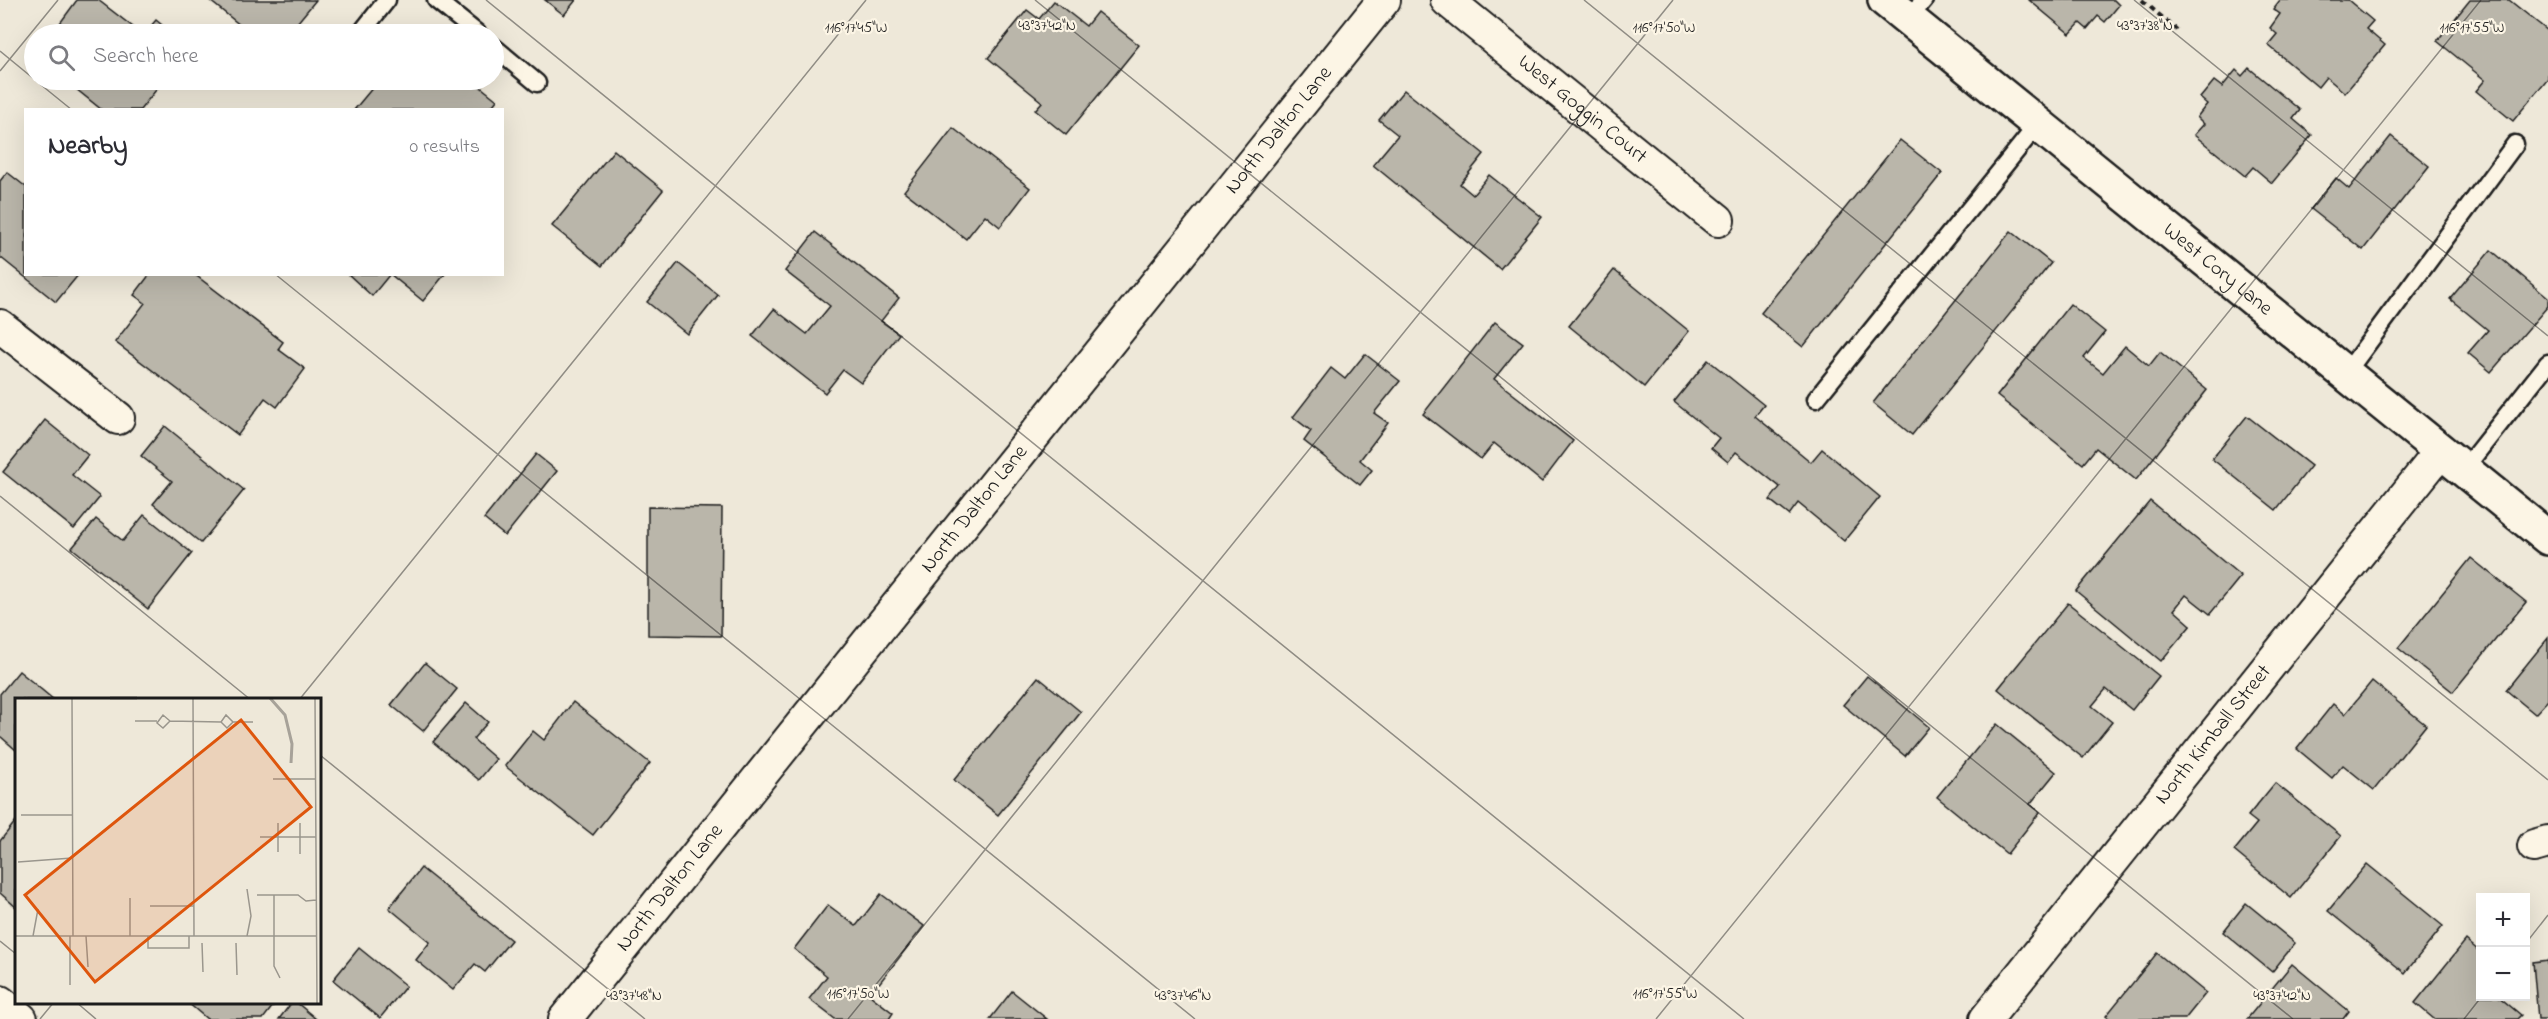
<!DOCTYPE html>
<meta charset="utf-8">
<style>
:root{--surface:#fff;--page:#f2f2f3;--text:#2b2b33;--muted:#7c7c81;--line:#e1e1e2}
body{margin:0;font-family:"Indie Flower",sans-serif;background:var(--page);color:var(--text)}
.controls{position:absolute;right:18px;bottom:18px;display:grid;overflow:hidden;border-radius:0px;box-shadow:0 6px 24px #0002}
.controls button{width:54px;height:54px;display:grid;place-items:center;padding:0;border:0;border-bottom:2px solid var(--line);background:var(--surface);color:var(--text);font:30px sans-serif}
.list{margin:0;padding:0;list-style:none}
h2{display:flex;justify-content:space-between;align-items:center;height:78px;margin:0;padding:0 24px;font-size:26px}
h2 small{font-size:20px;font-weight:400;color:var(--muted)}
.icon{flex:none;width:33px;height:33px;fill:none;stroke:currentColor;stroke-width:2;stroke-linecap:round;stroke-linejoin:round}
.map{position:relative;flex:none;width:2548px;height:1019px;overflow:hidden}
.search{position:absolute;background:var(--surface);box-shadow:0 6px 24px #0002;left:24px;top:24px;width:480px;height:66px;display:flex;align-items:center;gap:15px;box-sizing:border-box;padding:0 21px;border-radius:33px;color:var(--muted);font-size:22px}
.panel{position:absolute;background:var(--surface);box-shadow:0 6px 24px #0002;left:24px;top:108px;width:480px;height:168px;border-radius:0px}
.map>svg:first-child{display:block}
</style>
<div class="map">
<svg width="2548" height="1019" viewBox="0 0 2548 1019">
<rect width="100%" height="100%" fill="#eee8d9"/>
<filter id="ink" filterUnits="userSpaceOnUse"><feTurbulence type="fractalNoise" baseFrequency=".0167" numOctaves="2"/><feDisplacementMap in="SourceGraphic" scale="12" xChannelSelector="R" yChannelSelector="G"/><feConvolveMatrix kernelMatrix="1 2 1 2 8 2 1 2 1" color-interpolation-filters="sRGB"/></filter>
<g filter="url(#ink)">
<g fill="#bab6aa" stroke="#1c1c1c" stroke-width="1.5">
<polygon points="77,0 98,0 142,34 52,34"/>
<polygon points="209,0 316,0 288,34 251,34"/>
<polygon points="545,0 576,0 564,15"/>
<polygon points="2029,0 2114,0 2119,5 2105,22 2098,16 2087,29 2080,23 2070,34"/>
<polygon points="2280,0 2348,0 2373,21 2366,29 2385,45 2345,93 2326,77 2318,87 2268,45 2277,34 2270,28 2280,14 2273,9"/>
<polygon points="2470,0 2509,0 2548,31 2548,78 2513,121 2476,91 2485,80 2437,41"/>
<polygon points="1054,1 1086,26 1097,12 1139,45 1066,135 1035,110 1042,102 988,58 1027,10 1039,19"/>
<polygon points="156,20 173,34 144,34"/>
<polygon points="2249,68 2300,110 2293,119 2312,135 2272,183 2253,167 2245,176 2194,135 2204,124 2197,117 2207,104 2200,98 2214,81 2222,87 2236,70 2242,76"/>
<polygon points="65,80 164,80 140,110 102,110"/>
<polygon points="379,80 472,80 497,100 489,110 354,110"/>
<polygon points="1404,90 1484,154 1460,184 1473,195 1489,175 1542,217 1500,269 1373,165 1398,135 1379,120"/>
<polygon points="953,128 1030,188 1000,227 985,215 966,239 904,191"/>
<polygon points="2391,136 2429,166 2363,250 2311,209 2336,178 2349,189"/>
<polygon points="1900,140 1942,173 1803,347 1761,313"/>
<polygon points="614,150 663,190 602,266 552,226"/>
<polygon points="7,172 26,187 26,274 79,274 56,302 0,257 0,181"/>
<polygon points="2011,231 2051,263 1912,435 1873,403"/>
<polygon points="815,232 899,298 881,321 899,334 861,383 843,370 825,393 752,336 774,309 807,334 830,306 785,271"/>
<polygon points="2491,250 2548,298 2548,306 2491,372 2468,353 2488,330 2450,299"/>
<polygon points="678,263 718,295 687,334 647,302"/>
<polygon points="1614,270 1689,331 1644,387 1569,326"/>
<polygon points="150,274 194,274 283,342 278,349 305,369 277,407 265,398 238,435 115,342 145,303 134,295"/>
<polygon points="348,274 390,274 372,296"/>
<polygon points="390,274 445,274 423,301"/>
<polygon points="2070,304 2105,332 2084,358 2103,373 2125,346 2149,366 2160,352 2207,390 2136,480 2096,448 2083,464 1997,396"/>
<polygon points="1495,322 1523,343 1494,379 1573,441 1542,482 1494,443 1481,459 1423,414"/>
<polygon points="1365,354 1400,381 1374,413 1388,423 1360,460 1372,470 1360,485 1304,441 1311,431 1293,417 1331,368 1345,379"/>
<polygon points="1708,360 1764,405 1755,416 1811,462 1822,449 1880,497 1844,541 1798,503 1789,515 1770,500 1780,487 1736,452 1728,462 1711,448 1719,438 1674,402"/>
<polygon points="2247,416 2311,466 2276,510 2212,459"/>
<polygon points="45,420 88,455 72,475 100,497 74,529 3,472"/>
<polygon points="165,426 244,490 201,543 153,504 172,481 141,456"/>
<polygon points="536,454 557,471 505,536 484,519"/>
<polygon points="2150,501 2241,576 2210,614 2186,595 2174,610 2191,625 2161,661 2076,591"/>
<polygon points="648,507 722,508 721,636 648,635"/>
<polygon points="144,515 192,553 148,609 72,548 96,519 123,541"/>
<polygon points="2471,558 2526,602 2453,692 2398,648"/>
<polygon points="2068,603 2159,676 2132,710 2106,689 2092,706 2112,722 2083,758 1998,689"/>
<polygon points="2548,638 2548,700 2535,714 2506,690"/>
<polygon points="425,663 457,689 423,731 391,705"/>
<polygon points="19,671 54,700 16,700 16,750 0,736 0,694"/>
<polygon points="1867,676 1929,727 1905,756 1843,705"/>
<polygon points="1038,677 1081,712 998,815 954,780"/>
<polygon points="2372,681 2426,725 2374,790 2343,765 2332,778 2297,749 2333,704 2345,714"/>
<polygon points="573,702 650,763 593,835 505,766 533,731 544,740"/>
<polygon points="466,703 488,722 473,739 496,759 479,780 433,742"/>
<polygon points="1997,724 2056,772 2030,804 2040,812 2007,854 1937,797"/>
<polygon points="2275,783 2341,836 2291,898 2234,851 2257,823 2248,816"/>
<polygon points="16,821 16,907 0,893 0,841"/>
<polygon points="2367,864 2443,926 2405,973 2328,911"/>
<polygon points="421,868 511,940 485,972 475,964 453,990 416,960 430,942 389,908"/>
<polygon points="881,894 924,926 870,995 893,1013 889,1019 835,1019 809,999 827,976 794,949 828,905 856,926"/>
<polygon points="2246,903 2295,943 2272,972 2223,932"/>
<polygon points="2466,940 2480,952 2480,996 2498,996 2521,1015 2517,1019 2434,1019 2415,1003"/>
<polygon points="359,948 406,986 380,1018 333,980"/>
<polygon points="2157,953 2206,993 2185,1019 2110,1019 2106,1016"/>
<polygon points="2548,960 2548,1019 2538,1019 2533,962"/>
<polygon points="2292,964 2349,1011 2343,1019 2247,1019"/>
<polygon points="1012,991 1047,1019 990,1019"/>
<polygon points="187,1002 276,1002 263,1019 207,1019"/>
<polygon points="292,1002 296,1002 316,1019 279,1019"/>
</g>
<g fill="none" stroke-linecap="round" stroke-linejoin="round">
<defs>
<g id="lane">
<polyline points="436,0 478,34"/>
<polyline points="1908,19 1924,0"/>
<polyline points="360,34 387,0"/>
<polyline points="494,47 537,83"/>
<polyline points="2346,373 2515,144"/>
<polyline points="1816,399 2038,124"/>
<polyline points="2464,469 2548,363"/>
</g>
<g id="street">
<path id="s1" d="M1447,0L1718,220"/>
<polyline points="0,326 118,418"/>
<polyline points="2534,846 2548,842"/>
<polyline points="0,1002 21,1019"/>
<path id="s2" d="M565,1019L1384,0"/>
<path id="s3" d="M1986,1019L2441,451"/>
</g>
<g id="secondary">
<path id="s4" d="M1885,0L2548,538"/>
</g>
</defs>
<use href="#lane" stroke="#1c1c1c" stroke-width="21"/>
<use href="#street" stroke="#1c1c1c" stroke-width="36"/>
<use href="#secondary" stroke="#1c1c1c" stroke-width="38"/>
<polyline stroke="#1c1c1c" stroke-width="4" stroke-dasharray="6 4.5" stroke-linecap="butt" points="2142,0 2177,30"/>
<use href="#lane" stroke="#fcf5e5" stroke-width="16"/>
<use href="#street" stroke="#fcf5e5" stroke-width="32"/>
<use href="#secondary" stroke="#fcf5e5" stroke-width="33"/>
</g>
</g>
<path fill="none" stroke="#1c1c1c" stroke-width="1.5" stroke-opacity="0.45" d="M486,0L1744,1019M1035,0L2293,1019M1584,0L2548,780M2134,0L2548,336M0,51L34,79M0,71L58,0M35,80L72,110M275,274L1195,1019M0,496L251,700M299,700L866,0M320,755L645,1019M0,941L16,954M2526,943L2548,915M76,1002L96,1019M40,1019L54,1002M848,1019L1673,0M1656,1019L2481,0M2464,1019L2482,996"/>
<g text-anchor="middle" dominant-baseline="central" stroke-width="4.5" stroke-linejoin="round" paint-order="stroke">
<g font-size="21" fill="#1c1c1c" stroke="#fcf5e5">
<text stroke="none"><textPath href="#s1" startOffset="174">West Goggin Court</textPath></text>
<text stroke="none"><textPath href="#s2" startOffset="1140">North Dalton Lane</textPath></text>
<text stroke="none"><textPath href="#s4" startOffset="428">West Cory Lane</textPath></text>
<text stroke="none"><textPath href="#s2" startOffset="654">North Dalton Lane</textPath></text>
<text stroke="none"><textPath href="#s3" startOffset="364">North Kimball Street</textPath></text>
<text stroke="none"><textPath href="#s2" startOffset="168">North Dalton Lane</textPath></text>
</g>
</g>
<g transform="translate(15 698)">
<rect width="306" height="306" fill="#eee8d9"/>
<path fill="none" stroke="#a7a299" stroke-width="3" d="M95,0H122M255,0L270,17L277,46L276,65"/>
<path fill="none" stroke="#9a968d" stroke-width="1.5" d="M57,0L58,238M178,0L179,238M300,0L302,306M120,23H142M155,23L148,17L142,25L148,30L155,23L206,24L212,30L218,24L211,17L206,24M218,24H238M258,81H300M6,117H57M263,125V154M245,139H301M285,156V125M3,164L57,160M232,191L236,218L232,238M242,197H283L291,203L301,202M259,197V268L265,280M115,200V238M135,208H179M0,238H301M18,238L23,211M55,238V287M71,238L73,269M133,238V250H174V238M187,245L188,274M221,245L222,277"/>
<path fill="#de560d" fill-opacity="0.15" stroke="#de560d" stroke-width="3" d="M226,22L296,109L80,284L10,197Z"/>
<rect width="306" height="306" fill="none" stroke="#1c1c1c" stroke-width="3"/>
</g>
<g font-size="15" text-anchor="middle" fill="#1c1c1c" stroke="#fcf5e5" stroke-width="4.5" stroke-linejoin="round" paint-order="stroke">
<text x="1047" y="30">43°37'42"N</text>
<text x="2145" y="30">43°37'38"N</text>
<text x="856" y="32">116°17'45"W</text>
<text x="1664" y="32">116°17'50"W</text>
<text x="2472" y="32">116°17'55"W</text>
<text x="858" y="998">116°17'50"W</text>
<text x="1665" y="998">116°17'55"W</text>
<text x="634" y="1000">43°37'48"N</text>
<text x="1183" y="1000">43°37'46"N</text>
<text x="2282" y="1000">43°37'42"N</text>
</g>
</svg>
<div class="controls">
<button>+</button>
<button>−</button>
</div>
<div class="search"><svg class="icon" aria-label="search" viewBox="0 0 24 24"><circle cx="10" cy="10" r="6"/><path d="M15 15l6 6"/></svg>Search here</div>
<section class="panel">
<h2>Nearby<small>0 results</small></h2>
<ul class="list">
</ul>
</section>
</div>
